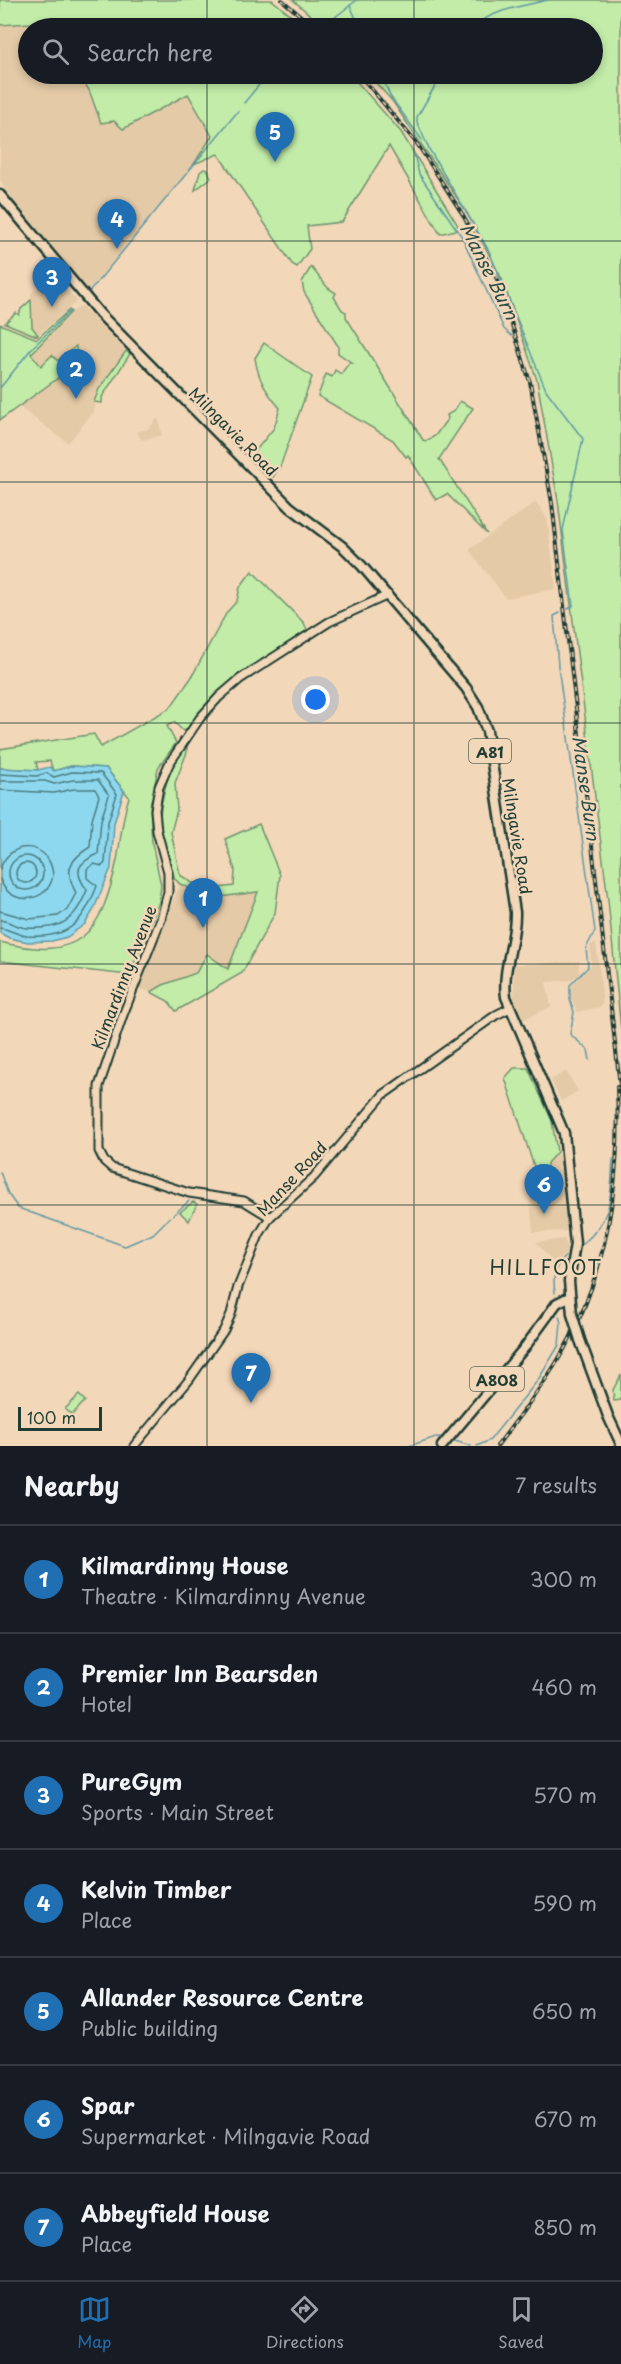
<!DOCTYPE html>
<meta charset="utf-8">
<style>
:root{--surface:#171b24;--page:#20242c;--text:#f1f3f6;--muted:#9ea1a6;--line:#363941;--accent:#1f6fb2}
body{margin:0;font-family:"Playpen Sans",sans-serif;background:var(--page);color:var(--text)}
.scale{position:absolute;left:18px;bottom:15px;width:84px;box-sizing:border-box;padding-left:6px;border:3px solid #1f3d34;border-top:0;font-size:16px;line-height:21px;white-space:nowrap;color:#1f3d34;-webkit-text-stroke:4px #f3d7b9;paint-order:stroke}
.you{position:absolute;left:316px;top:700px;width:21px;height:21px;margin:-15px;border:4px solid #fff;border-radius:50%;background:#1a73e8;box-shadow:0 0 0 9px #1a73e833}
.badge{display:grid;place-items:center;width:39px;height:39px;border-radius:50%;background:var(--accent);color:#fff;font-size:20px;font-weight:700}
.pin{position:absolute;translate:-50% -50px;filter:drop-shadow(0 2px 3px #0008)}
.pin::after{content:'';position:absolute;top:32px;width:21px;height:18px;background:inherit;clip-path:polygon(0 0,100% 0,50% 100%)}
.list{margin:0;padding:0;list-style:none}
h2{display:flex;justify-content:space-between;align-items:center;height:78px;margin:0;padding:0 24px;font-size:26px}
h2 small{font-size:20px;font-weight:400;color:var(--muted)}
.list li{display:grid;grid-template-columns:39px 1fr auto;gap:18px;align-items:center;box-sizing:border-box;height:108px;padding:0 24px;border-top:2px solid var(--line)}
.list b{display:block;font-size:22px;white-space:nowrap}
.list p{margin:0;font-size:20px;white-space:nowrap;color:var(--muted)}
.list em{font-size:20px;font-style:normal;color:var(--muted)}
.icon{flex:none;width:33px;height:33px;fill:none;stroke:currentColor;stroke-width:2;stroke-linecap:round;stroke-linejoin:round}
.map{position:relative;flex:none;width:621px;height:1446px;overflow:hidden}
.search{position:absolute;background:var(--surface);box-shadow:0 3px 9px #0003;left:18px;right:18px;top:18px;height:66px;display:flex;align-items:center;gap:15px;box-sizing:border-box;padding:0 21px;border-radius:33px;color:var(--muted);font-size:22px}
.sheet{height:834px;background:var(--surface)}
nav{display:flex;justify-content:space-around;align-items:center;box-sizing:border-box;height:84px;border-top:2px solid var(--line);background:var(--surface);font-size:16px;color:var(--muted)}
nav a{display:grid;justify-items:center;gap:3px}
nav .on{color:var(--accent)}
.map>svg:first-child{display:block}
</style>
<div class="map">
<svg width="621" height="1446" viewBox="0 0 621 1446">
<rect width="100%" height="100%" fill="#f3d7b9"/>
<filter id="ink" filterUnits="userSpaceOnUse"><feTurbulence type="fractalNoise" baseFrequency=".0167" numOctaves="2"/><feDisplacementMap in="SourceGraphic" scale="12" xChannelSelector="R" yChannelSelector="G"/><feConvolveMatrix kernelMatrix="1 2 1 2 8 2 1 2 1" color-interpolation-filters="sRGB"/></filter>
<g filter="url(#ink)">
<g fill="#e4caa7">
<polygon points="47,22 51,28 28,28 28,74 79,74 89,90 101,122 114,121 124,129 188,94 212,136 194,164 89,290 64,265 8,197 0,179 0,25"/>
<polygon points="53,274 77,301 38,335 32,327 31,293"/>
<polygon points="82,306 126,351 99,389 94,401 94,411 68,443 18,406 69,371 74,364 76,347 58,362 40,366 31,353 71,312"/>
<polygon points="158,418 162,435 142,440 137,432 148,429"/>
<polygon points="536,502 547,518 556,589 506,598 469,550"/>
<polygon points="180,884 212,898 258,891 228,969 196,973 163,985 151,992 138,988"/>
<polygon points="596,943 603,1003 600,1007 577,1012 571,997 572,985 591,965 590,945"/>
<polygon points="579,961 579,974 572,980 546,982 551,1007 522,1020 514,998 514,965"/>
<polygon points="566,1071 578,1091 561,1101 551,1080"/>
<polygon points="562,1154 567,1231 533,1232 530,1200 549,1197 545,1158"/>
<polygon points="565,1239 567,1247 566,1256 555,1264 536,1242"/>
</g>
<g fill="#c2eca8" stroke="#70946e" stroke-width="1.5">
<polygon points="0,0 272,0 306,28 51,28 47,22 0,25"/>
<polygon points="293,0 621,0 621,1030 608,900 558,501 537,380 502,279 467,213 393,102 368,74 592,74 592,28 325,28"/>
<polygon points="79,74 350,74 401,132 460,229 440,234 389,146 342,222 307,226 310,249 297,267 292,264 218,154 194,164 212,136 188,94 123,129 114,121 101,123 89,90"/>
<polygon points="204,169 208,170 211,178 195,190 200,172"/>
<polygon points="311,267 328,288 336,293 334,297 342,310 346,312 346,317 423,440 426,441 435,436 448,418 447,415 454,411 460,401 473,408 439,459 487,534 447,494 436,500 408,455 406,457 393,440 318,396 326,374 332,377 335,370 341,374 349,363 352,363 338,353 338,346 304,292 302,282"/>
<polygon points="31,300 32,327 38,335 37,336 5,323 16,313 19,315 21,309"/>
<path d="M69,310L71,312L31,354L41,366L52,355L58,361L76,346C77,357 75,362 69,370L0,420V324L37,339Z"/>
<path d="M264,343L312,377L280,467L273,477L252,455L274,428L280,408C266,392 258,379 255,358Z"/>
<polygon points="126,351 130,354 102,397 102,403 94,402 99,389"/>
<path d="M252,571L304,623L307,630L212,699L184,732L174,722L167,726L176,743L158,768L150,807L152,843L161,885L159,902L129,975L0,961V942C79,962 101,936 117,860C121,839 122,818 129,797L106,768L71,766L53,771L50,761L36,762L38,770L0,768V749L94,734L101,747L170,708L191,678L227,612L237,601L240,587Z"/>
<path d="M187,746V752L175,783L177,810L171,832L180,875L203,890L234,886L235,870L225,839L259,824L280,875L275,913L242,973L176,1011L168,1001L151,992L163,985L196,973L207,954L228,969L258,892L212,898L180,884L175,879C170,863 160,842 160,825C159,804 170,758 187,746Z"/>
<polygon points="514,1068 528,1068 552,1121 557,1152 547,1163 547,1181 540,1185 505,1078"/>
<polygon points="193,1202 197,1204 189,1221 180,1212"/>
<polygon points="621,1375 621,1400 614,1401 613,1390"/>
<polygon points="79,1395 85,1401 72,1415 65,1409"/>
</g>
<polygon fill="#8ed8ef" stroke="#629aa4" stroke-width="1.5" points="71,766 106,768 124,791 114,823 111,868 93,911 85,924 67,937 52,941 28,942 9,938 0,933 0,768 38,770 50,767 54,771"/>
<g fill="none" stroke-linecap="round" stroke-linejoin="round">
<g stroke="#4b7b7f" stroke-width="1.5">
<path d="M0,774L37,776L46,773L54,777L72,772L101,773L117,794L108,822L105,863L102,866L94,864L87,869V878L97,886C83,923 69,939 27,936C18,935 9,929 0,928"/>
<path d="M0,781H45L54,784L73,780H98L109,795L101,820L98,854C77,863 73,871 87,890C75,921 61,930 28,928C18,928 10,921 0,920"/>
<path d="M0,790L54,793L74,789H95L99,796L92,819L90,847C69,860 64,870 76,893L67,910L58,916L29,919L0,911"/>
<circle cx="26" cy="873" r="17"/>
<circle cx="26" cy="873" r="10"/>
<path d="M0,869C10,838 50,841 53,875C49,904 9,907 0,879"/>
</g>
<g stroke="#629aa4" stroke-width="1.5">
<polyline points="350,5 360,28"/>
<polyline points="321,28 357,0"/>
<path d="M472,28C491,10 523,6 548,0"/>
<polyline points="381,74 390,96 422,140"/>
<polyline points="442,74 417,117 417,122 429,149 489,251 546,390 583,439 563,530 573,606 568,609"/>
<polyline points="244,103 268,74"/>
<polyline points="414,154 419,174 462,237 504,329 512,336"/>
<polyline points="90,291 238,111"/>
<polyline points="0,388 32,348 70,311"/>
<polyline points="560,613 554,616 558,666 595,931 586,948 588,967 570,985 570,1000 574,1012 570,1034 588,1050 590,1060"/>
<polyline points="0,1172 8,1194 18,1208 125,1246 153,1234 170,1217"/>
<polyline points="173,1215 189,1201"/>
<path d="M583,1244C614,1217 610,1197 613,1159"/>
<path d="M555,1293C553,1280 553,1266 565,1257"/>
<polyline points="455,1441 471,1446"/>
<polyline points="409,1446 436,1437 441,1437"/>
<polyline points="477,1446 490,1440 538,1380 559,1345 561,1323 559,1316"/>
</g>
<defs>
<g id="minor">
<polyline points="270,1217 244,1201 189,1193 112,1168 104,1161 99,1151 99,1086 123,1015 161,919 168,892 168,872 157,831 155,810 159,787 169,764 200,718 219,697 240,679 329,622 388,595"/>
<polyline points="134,1446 189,1380 224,1330 231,1314 238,1287 259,1235 270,1217 314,1177 383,1095 496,1015 510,1008"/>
</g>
<g id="major">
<path d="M0,195L100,314L290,507L343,547L362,566L466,688L478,707L487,731L515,912C516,941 502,968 506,997L564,1133L575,1244L569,1281L572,1314"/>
<polyline points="580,1340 608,1416 621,1444"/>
<polyline points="442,1446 525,1347 557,1303 569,1297"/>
</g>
</defs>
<use href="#minor" stroke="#1f3d34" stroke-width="11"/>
<use href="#major" stroke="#1f3d34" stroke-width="13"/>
<use href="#minor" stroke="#f3d7b9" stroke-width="7"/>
<use href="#major" stroke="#f3d7b9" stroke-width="8"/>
<defs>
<g id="rail">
<polyline points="282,0 315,28"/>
<polyline points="359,74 418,145 463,215 498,281 530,382 552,503 621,1094"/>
<path d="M497,1446C518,1418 540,1390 558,1360C607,1278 621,1181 617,1087"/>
</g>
</defs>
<use href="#rail" stroke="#1f3d34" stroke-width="4"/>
<use href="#rail" stroke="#f3d7b9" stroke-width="1.5" stroke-dasharray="4.5" stroke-linecap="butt"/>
<defs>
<polyline id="major-bridge" points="572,1314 580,1340"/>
</defs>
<use href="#major-bridge" stroke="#1f3d34" stroke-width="13" stroke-linecap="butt"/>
<use href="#major-bridge" stroke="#f3d7b9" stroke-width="8"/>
</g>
</g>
<path fill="none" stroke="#1f3d34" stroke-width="1.5" stroke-opacity="0.55" d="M207,0V28M414,0V28M207,74V1446M414,74V1446M0,241H621M0,482H621M0,723H621M0,964H621M0,1205H621"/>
<g text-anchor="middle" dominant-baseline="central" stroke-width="5" stroke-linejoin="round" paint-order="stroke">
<g fill="#f3d7b9" stroke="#5f6b5c" stroke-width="1.5">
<rect x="469" y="739" width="42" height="24" rx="4.5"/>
<rect x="470" y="1367" width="54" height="24" rx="4.5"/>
</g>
<g font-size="15" font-weight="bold" fill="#1f3d34">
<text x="490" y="751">A81</text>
<text x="497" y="1379">A808</text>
</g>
<g font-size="16" fill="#1f3d34" stroke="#f3d7b9">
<text transform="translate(234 431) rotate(45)">Milngavie Road</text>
<text transform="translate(518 836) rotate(81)">Milngavie Road</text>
<text transform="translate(123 977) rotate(-69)">Kilmardinny Avenue</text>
<text transform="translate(291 1178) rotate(-47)">Manse Road</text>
</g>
<g font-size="18" font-style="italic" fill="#2a4c47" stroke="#f3d7b9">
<text transform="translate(490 271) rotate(63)">Manse Burn</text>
<text transform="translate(587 788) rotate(82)">Manse Burn</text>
</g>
<g font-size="20" letter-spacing="1.5" fill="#1f3d34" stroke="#f3d7b9">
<text x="546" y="1267">HILLFOOT</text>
</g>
</g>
</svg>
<div class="scale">100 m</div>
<div class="you"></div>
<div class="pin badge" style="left:203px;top:928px">1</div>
<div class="pin badge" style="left:76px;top:399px">2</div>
<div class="pin badge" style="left:52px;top:307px">3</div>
<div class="pin badge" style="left:117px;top:249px">4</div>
<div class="pin badge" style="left:275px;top:162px">5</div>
<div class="pin badge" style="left:544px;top:1214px">6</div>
<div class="pin badge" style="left:251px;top:1403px">7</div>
<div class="search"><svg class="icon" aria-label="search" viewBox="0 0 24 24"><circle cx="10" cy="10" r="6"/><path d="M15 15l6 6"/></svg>Search here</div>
</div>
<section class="sheet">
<h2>Nearby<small>7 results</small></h2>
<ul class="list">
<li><span class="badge">1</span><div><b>Kilmardinny House</b><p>Theatre · Kilmardinny Avenue</p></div><em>300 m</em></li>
<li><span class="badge">2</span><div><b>Premier Inn Bearsden</b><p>Hotel</p></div><em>460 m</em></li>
<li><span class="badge">3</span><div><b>PureGym</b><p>Sports · Main Street</p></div><em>570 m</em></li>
<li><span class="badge">4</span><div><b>Kelvin Timber</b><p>Place</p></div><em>590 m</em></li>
<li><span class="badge">5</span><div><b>Allander Resource Centre</b><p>Public building</p></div><em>650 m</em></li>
<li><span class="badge">6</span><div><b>Spar</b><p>Supermarket · Milngavie Road</p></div><em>670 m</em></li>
<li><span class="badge">7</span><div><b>Abbeyfield House</b><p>Place</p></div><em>850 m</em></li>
</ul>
</section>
<nav>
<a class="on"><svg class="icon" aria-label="map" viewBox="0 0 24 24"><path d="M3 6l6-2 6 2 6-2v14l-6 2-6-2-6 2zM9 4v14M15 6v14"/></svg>Map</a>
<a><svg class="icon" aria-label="directions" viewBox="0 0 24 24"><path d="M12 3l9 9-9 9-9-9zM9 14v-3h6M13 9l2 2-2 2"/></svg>Directions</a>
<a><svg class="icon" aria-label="saved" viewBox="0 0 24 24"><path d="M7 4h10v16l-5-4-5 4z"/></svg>Saved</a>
</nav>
